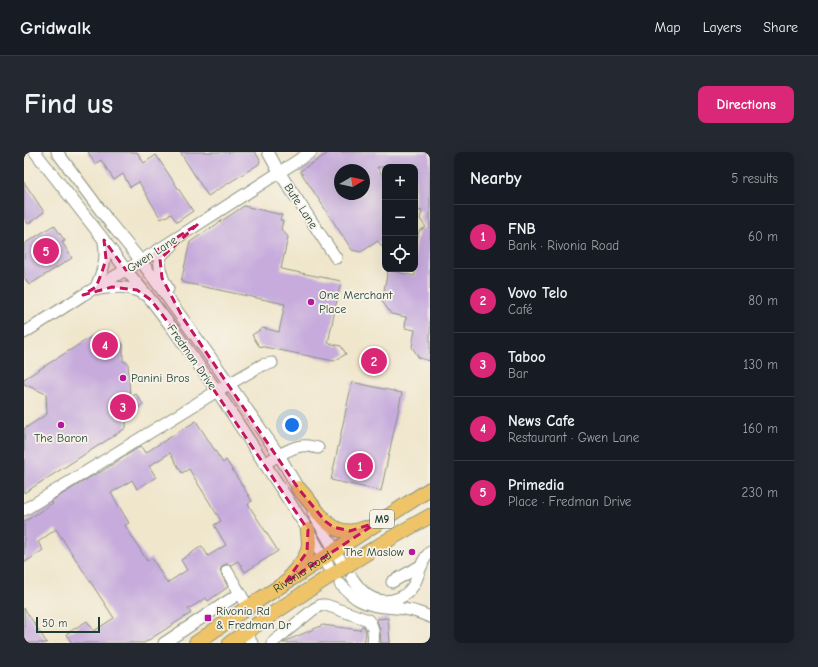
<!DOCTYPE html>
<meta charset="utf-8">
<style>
:root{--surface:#171b24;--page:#242831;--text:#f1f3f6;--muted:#9ea1a6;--line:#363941;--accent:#db2777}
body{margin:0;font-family:"Comic Neue",sans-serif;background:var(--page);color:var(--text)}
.controls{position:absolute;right:12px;top:12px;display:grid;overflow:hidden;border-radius:8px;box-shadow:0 4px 16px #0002}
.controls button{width:36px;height:36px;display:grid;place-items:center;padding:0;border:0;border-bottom:1px solid var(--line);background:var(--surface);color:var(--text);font:20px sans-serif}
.compass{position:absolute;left:310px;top:12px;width:36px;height:36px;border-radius:50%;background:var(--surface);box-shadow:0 4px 16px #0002;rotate:81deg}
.scale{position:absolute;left:12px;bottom:10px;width:64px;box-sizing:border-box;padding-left:4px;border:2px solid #1f3d34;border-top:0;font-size:11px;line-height:14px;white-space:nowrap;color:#1f3d34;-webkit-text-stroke:3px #f7f3e8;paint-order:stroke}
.you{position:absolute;left:268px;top:273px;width:14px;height:14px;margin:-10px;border:3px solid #fff;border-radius:50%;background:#1a73e8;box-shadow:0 0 0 6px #1a73e833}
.badge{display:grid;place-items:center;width:26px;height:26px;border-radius:50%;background:var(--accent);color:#fff;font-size:13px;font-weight:700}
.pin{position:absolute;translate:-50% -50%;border:2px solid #fff;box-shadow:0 1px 4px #0006}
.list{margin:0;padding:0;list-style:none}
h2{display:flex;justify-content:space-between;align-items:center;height:52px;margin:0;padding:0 16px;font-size:17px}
h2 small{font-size:13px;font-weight:400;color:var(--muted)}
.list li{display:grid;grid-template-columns:26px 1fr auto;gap:12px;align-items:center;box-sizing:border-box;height:64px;padding:0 16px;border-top:1px solid var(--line)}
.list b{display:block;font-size:15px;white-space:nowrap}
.list p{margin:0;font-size:13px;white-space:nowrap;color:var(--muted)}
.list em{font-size:13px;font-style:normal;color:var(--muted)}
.icon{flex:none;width:22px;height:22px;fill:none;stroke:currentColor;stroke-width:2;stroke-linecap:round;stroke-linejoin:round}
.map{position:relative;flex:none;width:406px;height:491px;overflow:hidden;border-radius:8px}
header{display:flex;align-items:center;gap:24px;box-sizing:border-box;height:56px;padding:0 20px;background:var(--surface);border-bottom:1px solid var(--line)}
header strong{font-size:19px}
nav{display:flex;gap:22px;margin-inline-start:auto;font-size:14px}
.intro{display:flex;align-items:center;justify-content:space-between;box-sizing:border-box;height:96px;padding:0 24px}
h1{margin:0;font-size:28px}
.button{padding:10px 18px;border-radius:8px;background:var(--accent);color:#fff;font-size:14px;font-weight:700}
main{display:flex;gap:24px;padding:0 24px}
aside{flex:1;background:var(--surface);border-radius:8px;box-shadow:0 4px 16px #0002}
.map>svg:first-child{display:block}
</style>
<header>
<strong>Gridwalk</strong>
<nav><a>Map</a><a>Layers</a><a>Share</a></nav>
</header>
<div class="intro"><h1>Find us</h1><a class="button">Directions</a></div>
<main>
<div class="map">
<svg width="406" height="491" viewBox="0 0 406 491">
<rect width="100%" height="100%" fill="#f7f3e8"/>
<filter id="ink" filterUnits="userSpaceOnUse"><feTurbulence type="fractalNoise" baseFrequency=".025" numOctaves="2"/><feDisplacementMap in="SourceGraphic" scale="8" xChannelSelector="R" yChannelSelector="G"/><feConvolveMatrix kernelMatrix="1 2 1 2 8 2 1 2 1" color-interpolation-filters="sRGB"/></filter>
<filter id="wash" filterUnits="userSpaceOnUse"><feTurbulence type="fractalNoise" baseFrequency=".012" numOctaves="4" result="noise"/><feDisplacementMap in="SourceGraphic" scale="16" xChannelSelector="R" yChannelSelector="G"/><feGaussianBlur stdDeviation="0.9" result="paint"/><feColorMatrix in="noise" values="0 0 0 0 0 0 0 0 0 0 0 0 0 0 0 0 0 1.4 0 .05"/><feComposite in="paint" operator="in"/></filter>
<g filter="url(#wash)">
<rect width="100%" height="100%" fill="#f0e6cc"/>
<g id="blocks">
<g fill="#c6abdc" fill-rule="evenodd">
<polygon points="64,0 113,0 120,11 132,3 169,59 153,70 147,62 137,67 115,30 106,35 99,22 90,28 77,8 71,12"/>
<polygon points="156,0 231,0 236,8 235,12 184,44"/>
<path d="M306,0H406V209L395,206L388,195L391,178L381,176L382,165L367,162L358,149L364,118L391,124V97L395,79L402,75L396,67L398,59L391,58V15H353L361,27V99L354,89L337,100L328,98L276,19ZM316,18H340V42H316Z"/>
<polygon points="0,30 20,60 4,72 0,66"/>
<polygon points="220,54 258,63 256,68 259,69 257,77 264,85 257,117 317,129 304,191 317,194 322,202 310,209 235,194 228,183 239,176 255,180 261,152 157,130 166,90"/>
<polygon points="30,73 41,89 38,90 48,106 5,133 0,125 0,92"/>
<polygon points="75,180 99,192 99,209 104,211 106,246 112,242 119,252 102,264 102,276 0,341 0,277 23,262 22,242 0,232 0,227"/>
<polygon points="328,230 378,241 357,339 307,328"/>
<path d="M172,269L199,311L202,308L228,349L224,352L254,399L221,420L214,409L207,413L203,412L199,413L197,416L196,419L204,435L184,449L182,446L164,457L167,461L120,491H48L42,482L63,469L70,479L90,466L32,377L14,390L19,398L0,411V370L29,351L27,349L75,320V321L117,294L121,301ZM146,301L158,321L165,317L197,369L190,373L202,393L184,404L178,394L157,408L163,418L143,431L128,406L123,409L101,373L105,371L87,341L108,328L113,337L132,325L125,314Z"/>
<polygon points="0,456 23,491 0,491"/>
<polygon points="364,466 366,491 357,491 356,478 353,467"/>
<polygon points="299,473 336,478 338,474 340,474 342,481 340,491 259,491 262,489"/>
</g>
</g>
</g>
<g filter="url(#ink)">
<use href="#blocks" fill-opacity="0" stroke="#889280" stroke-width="1"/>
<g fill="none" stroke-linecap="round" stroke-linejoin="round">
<defs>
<g id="minor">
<polyline points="11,0 80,88 102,118 127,148 149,177 193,239 284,378 309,422"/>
<polyline points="33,0 86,71 117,109 185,203 255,303 278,343"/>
<polyline points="244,0 255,20 312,106"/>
<path d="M72,135C79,118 83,109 80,90"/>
<path d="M75,137C93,134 104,134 120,142"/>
<path d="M144,137C139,128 132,112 138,103C140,100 144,97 148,94"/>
<polyline points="0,181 59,143 117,109 287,0"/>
<path d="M240,312C251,306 266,295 278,294C283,293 288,295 294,296"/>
<polyline points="0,358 193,239 238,213 248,211"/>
<polyline points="289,361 320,414"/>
<polyline points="203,419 224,455"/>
<path d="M328,426C332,432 337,438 343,443C358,453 379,450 389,434C396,423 396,409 406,400"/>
<polyline points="368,430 398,413"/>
<path d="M316,432C322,438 328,444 335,448C351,457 368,454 385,458C392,459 399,462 406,465"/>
<polyline points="221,480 228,491"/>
<polyline points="140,491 216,441"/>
<path d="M248,491L290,457L297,453H302L344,468C350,474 350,483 349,491"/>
</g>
<g id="major">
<path d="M274,336C294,356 306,391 341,376"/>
<path d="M267,423C275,414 285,404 285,391C285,387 284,382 284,378"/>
<path id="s1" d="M172,491L224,455L406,337"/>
<path d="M206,491C271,446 337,402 406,364"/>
</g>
</defs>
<use href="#minor" stroke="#889280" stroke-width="13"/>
<use href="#major" stroke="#889280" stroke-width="16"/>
<use href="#minor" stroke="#fff" stroke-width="11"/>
<use href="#major" stroke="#efc469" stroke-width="14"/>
</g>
</g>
<path fill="#c2185b" fill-opacity="0.2" stroke="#c2185b" stroke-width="3" stroke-dasharray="8 5" stroke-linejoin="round" d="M174,72L136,107L138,126L159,166L274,336L301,369L309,375L326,379L354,370L261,431L283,400L284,378L149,177L127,148L113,138L88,135L59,143L72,135L78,120L82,107L80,88L102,118Z"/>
<g fill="#b5179e" stroke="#f7f3e8" stroke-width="1.5">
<circle cx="287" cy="150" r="4"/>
<circle cx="99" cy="226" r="4"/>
<circle cx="37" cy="273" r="4"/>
<circle cx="388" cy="400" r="4"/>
<rect x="180" y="462" width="8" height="8" rx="2"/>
</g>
<g text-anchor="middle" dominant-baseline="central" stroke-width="3.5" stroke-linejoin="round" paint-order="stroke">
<rect fill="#f7f3e8" stroke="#60746a" stroke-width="1" x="346" y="358" width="24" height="18" rx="3"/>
<g font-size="11" font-weight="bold" fill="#1f3d34">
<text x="358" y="367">M9</text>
</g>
<g font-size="12" fill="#1f3d34" stroke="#f7f3e8">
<text transform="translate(277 54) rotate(57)">Bute Lane</text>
<text transform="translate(128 102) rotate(-33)">Gwen Lane</text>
<text transform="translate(168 205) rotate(55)">Fredman Drive</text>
<text stroke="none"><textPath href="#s1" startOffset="128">Rivonia Road</textPath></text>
</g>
<g font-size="12" fill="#1f3d34" stroke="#f7f3e8" text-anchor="start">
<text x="295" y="143">One Merchant<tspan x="295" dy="14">Place</tspan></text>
<text x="107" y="226">Panini Bros</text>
<text x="37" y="286" text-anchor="middle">The Baron</text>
<text x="380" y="400" text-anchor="end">The Maslow</text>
<text x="192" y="459">Rivonia Rd<tspan x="192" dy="14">&amp; Fredman Dr</tspan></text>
</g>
</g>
</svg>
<div class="controls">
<button>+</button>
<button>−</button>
<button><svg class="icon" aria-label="locate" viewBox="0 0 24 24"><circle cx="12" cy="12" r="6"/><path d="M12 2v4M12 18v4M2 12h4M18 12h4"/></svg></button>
</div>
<svg class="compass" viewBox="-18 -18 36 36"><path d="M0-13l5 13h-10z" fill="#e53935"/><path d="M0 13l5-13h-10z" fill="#9ea1a6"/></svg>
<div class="scale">50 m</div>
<div class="you"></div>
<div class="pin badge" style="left:336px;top:314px">1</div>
<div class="pin badge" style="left:350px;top:209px">2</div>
<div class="pin badge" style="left:99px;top:255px">3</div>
<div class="pin badge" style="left:81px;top:193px">4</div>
<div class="pin badge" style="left:22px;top:99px">5</div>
</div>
<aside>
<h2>Nearby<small>5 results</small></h2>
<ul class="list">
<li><span class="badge">1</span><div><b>FNB</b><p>Bank · Rivonia Road</p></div><em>60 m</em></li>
<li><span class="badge">2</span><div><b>Vovo Telo</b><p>Café</p></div><em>80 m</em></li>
<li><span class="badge">3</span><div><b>Taboo</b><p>Bar</p></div><em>130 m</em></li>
<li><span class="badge">4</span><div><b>News Cafe</b><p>Restaurant · Gwen Lane</p></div><em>160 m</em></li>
<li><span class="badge">5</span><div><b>Primedia</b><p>Place · Fredman Drive</p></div><em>230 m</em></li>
</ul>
</aside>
</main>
